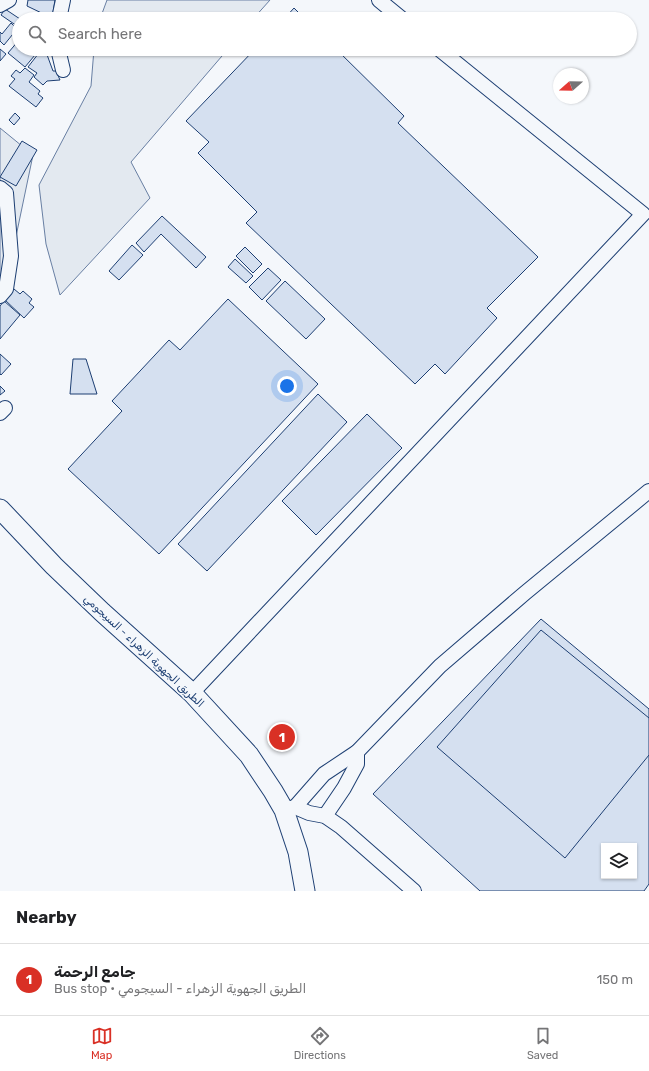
<!DOCTYPE html>
<meta charset="utf-8">
<style>
:root{--surface:#fff;--page:#f2f2f2;--text:#202124;--muted:#757577;--line:#e0e0e0;--accent:#d93025}
body{margin:0;font-family:Rubik,Cairo,sans-serif;background:var(--page);color:var(--text)}
.controls{position:absolute;right:12px;bottom:12px;display:grid;overflow:hidden;border-radius:0px;box-shadow:0 1px 3px #0004}
.controls button{width:36px;height:36px;display:grid;place-items:center;padding:0;border:0;border-bottom:1px solid var(--line);background:var(--surface);color:var(--text);font:20px sans-serif}
.compass{position:absolute;left:553px;top:68px;width:36px;height:36px;border-radius:50%;background:var(--surface);box-shadow:0 1px 3px #0004;rotate:250deg}
.you{position:absolute;left:287px;top:386px;width:14px;height:14px;margin:-10px;border:3px solid #fff;border-radius:50%;background:#1a73e8;box-shadow:0 0 0 6px #1a73e833}
.badge{display:grid;place-items:center;width:26px;height:26px;border-radius:50%;background:var(--accent);color:#fff;font-size:13px;font-weight:700}
.pin{position:absolute;translate:-50% -50%;border:2px solid #fff;box-shadow:0 1px 4px #0006}
.list{margin:0;padding:0;list-style:none}
h2{display:flex;justify-content:space-between;align-items:center;height:52px;margin:0;padding:0 16px;font-size:17px}
h2 small{font-size:13px;font-weight:400;color:var(--muted)}
.list li{display:grid;grid-template-columns:26px 1fr auto;gap:12px;align-items:center;box-sizing:border-box;height:72px;padding:0 16px;border-top:1px solid var(--line)}
.list b{display:block;font-size:15px;white-space:nowrap}
.list p{margin:0;font-size:13px;white-space:nowrap;color:var(--muted)}
.list em{font-size:13px;font-style:normal;color:var(--muted)}
.icon{flex:none;width:22px;height:22px;fill:none;stroke:currentColor;stroke-width:2;stroke-linecap:round;stroke-linejoin:round}
.map{position:relative;flex:none;width:649px;height:891px;overflow:hidden}
.search{position:absolute;background:var(--surface);box-shadow:0 1px 3px #0004;left:12px;right:12px;top:12px;height:44px;display:flex;align-items:center;gap:10px;box-sizing:border-box;padding:0 14px;border-radius:22px;color:var(--muted);font-size:15px}
.sheet{height:124px;background:var(--surface)}
nav{display:flex;justify-content:space-around;align-items:center;box-sizing:border-box;height:56px;border-top:1px solid var(--line);background:var(--surface);font-size:11px;color:var(--muted)}
nav a{display:grid;justify-items:center;gap:2px}
nav .on{color:var(--accent)}
.map>svg:first-child{display:block}
</style>
<div class="map">
<svg width="649" height="891" viewBox="0 0 649 891">
<rect width="100%" height="100%" fill="#f4f7fb"/>
<g fill="#e3e9f0" stroke="#687fa3">
<polygon points="107,0 270,0 253,19 100,19"/>
<polygon points="94,49 228,49 131,162 150,198 60,295 46,244 39,185 91,86"/>
<polygon points="0,128 33,155 9,270 0,284"/>
</g>
<g fill="#d5e0f0" stroke="#1d3f73" fill-rule="evenodd">
<polygon points="28,0 55,0 52,18 27,6"/>
<polygon points="294,8 305,19 284,19"/>
<polygon points="5,9 20,19 19,19 19,23 17,26 1,15"/>
<polygon points="11,23 17,29 4,45 0,41 0,32 2,34"/>
<polygon points="19,40 19,49 40,49 25,67 8,53"/>
<polygon points="0,49 6,54 0,61"/>
<polygon points="42,49 47,49 48,52 46,52 53,71 56,71 60,80 47,81 43,85 34,77 37,73 28,67"/>
<polygon points="255,49 336,49 404,116 398,123 538,257 487,308 497,318 445,374 435,364 415,384 246,223 257,212 198,153 209,142 186,121"/>
<polygon points="25,68 34,75 29,82 40,91 38,94 43,98 36,107 9,86 15,79 11,76 16,70 20,73"/>
<polygon points="15,113 20,118 14,125 9,120"/>
<polygon points="22,141 37,150 16,186 0,177"/>
<polygon points="162,216 206,257 196,268 161,234 144,252 136,243"/>
<polygon points="132,245 143,255 119,280 109,271"/>
<polygon points="245,247 262,264 253,273 236,256"/>
<polygon points="235,259 253,276 246,283 228,267"/>
<polygon points="268,268 281,280 262,300 249,287"/>
<polygon points="285,281 325,319 306,339 266,301"/>
<polygon points="14,289 20,294 23,291 32,299 29,303 34,307 24,318 4,299"/>
<polygon points="228,299 318,384 159,554 68,469 122,411 112,401 169,340 180,350"/>
<polygon points="4,301 20,315 0,339 0,306"/>
<polygon points="0,354 11,364 1,375 0,374"/>
<polygon points="73,359 86,359 97,394 70,394"/>
<polygon points="0,386 5,391 0,395"/>
<polygon points="318,394 347,422 207,571 178,544"/>
<polygon points="367,414 402,448 316,535 282,501"/>
<path d="M541,619L649,709V884L644,891H480L373,794ZM604,846H634V876H604Z"/>
<polygon points="541,630 649,718 649,755 565,858 437,747"/>
</g>
<g fill="none" stroke-linecap="round" stroke-linejoin="round">
<defs>
<g id="street">
<polyline points="379,0 402,19"/>
<polyline points="0,5 9,0"/>
<polyline points="59,19 63,0"/>
<polyline points="58,49 63,70"/>
<polyline points="0,188 6,193 11,256 6,289 0,296"/>
<polyline points="0,413 5,408"/>
<polyline points="192,693 643,214 439,49"/>
<polyline points="295,807 324,774 357,752 440,666 525,593 649,491"/>
<polyline points="286,809 295,807 309,813 325,816 341,827 414,891"/>
<polyline points="325,816 344,788 357,764 357,752"/>
</g>
<polyline id="secondary" points="0,509 54,566 102,612 192,693 249,755 273,791 284,810 298,852 305,891"/>
</defs>
<use href="#street" stroke="#1d3f73" stroke-width="16"/>
<use href="#secondary" stroke="#1d3f73" stroke-width="21"/>
<use href="#street" stroke="#f4f7fb" stroke-width="14"/>
<use href="#secondary" stroke="#f4f7fb" stroke-width="19"/>
</g>
<g text-anchor="middle" dominant-baseline="central" stroke-width="3" stroke-linejoin="round" paint-order="stroke">
<g font-size="11" fill="#1d3f73" stroke="#f4f7fb">
<text transform="translate(144 651) rotate(43)">الطريق الجهوية الزهراء - السيجومي</text>
</g>
</g>
</svg>
<div class="controls">
<button><svg class="icon" aria-label="layers" viewBox="0 0 24 24"><path d="M12 4l9 5-9 5-9-5zM3 14l9 5 9-5"/></svg></button>
</div>
<svg class="compass" viewBox="-18 -18 36 36"><path d="M0-13l5 13h-10z" fill="#e53935"/><path d="M0 13l5-13h-10z" fill="#757577"/></svg>
<div class="you"></div>
<div class="pin badge" style="left:282px;top:737px">1</div>
<div class="search"><svg class="icon" aria-label="search" viewBox="0 0 24 24"><circle cx="10" cy="10" r="6"/><path d="M15 15l6 6"/></svg>Search here</div>
</div>
<section class="sheet">
<h2>Nearby<small></small></h2>
<ul class="list">
<li><span class="badge">1</span><div><b>جامع الرحمة</b><p>Bus stop · الطريق الجهوية الزهراء - السيجومي</p></div><em>150 m</em></li>
</ul>
</section>
<nav>
<a class="on"><svg class="icon" aria-label="map" viewBox="0 0 24 24"><path d="M3 6l6-2 6 2 6-2v14l-6 2-6-2-6 2zM9 4v14M15 6v14"/></svg>Map</a>
<a><svg class="icon" aria-label="directions" viewBox="0 0 24 24"><path d="M12 3l9 9-9 9-9-9zM9 14v-3h6M13 9l2 2-2 2"/></svg>Directions</a>
<a><svg class="icon" aria-label="saved" viewBox="0 0 24 24"><path d="M7 4h10v16l-5-4-5 4z"/></svg>Saved</a>
</nav>
